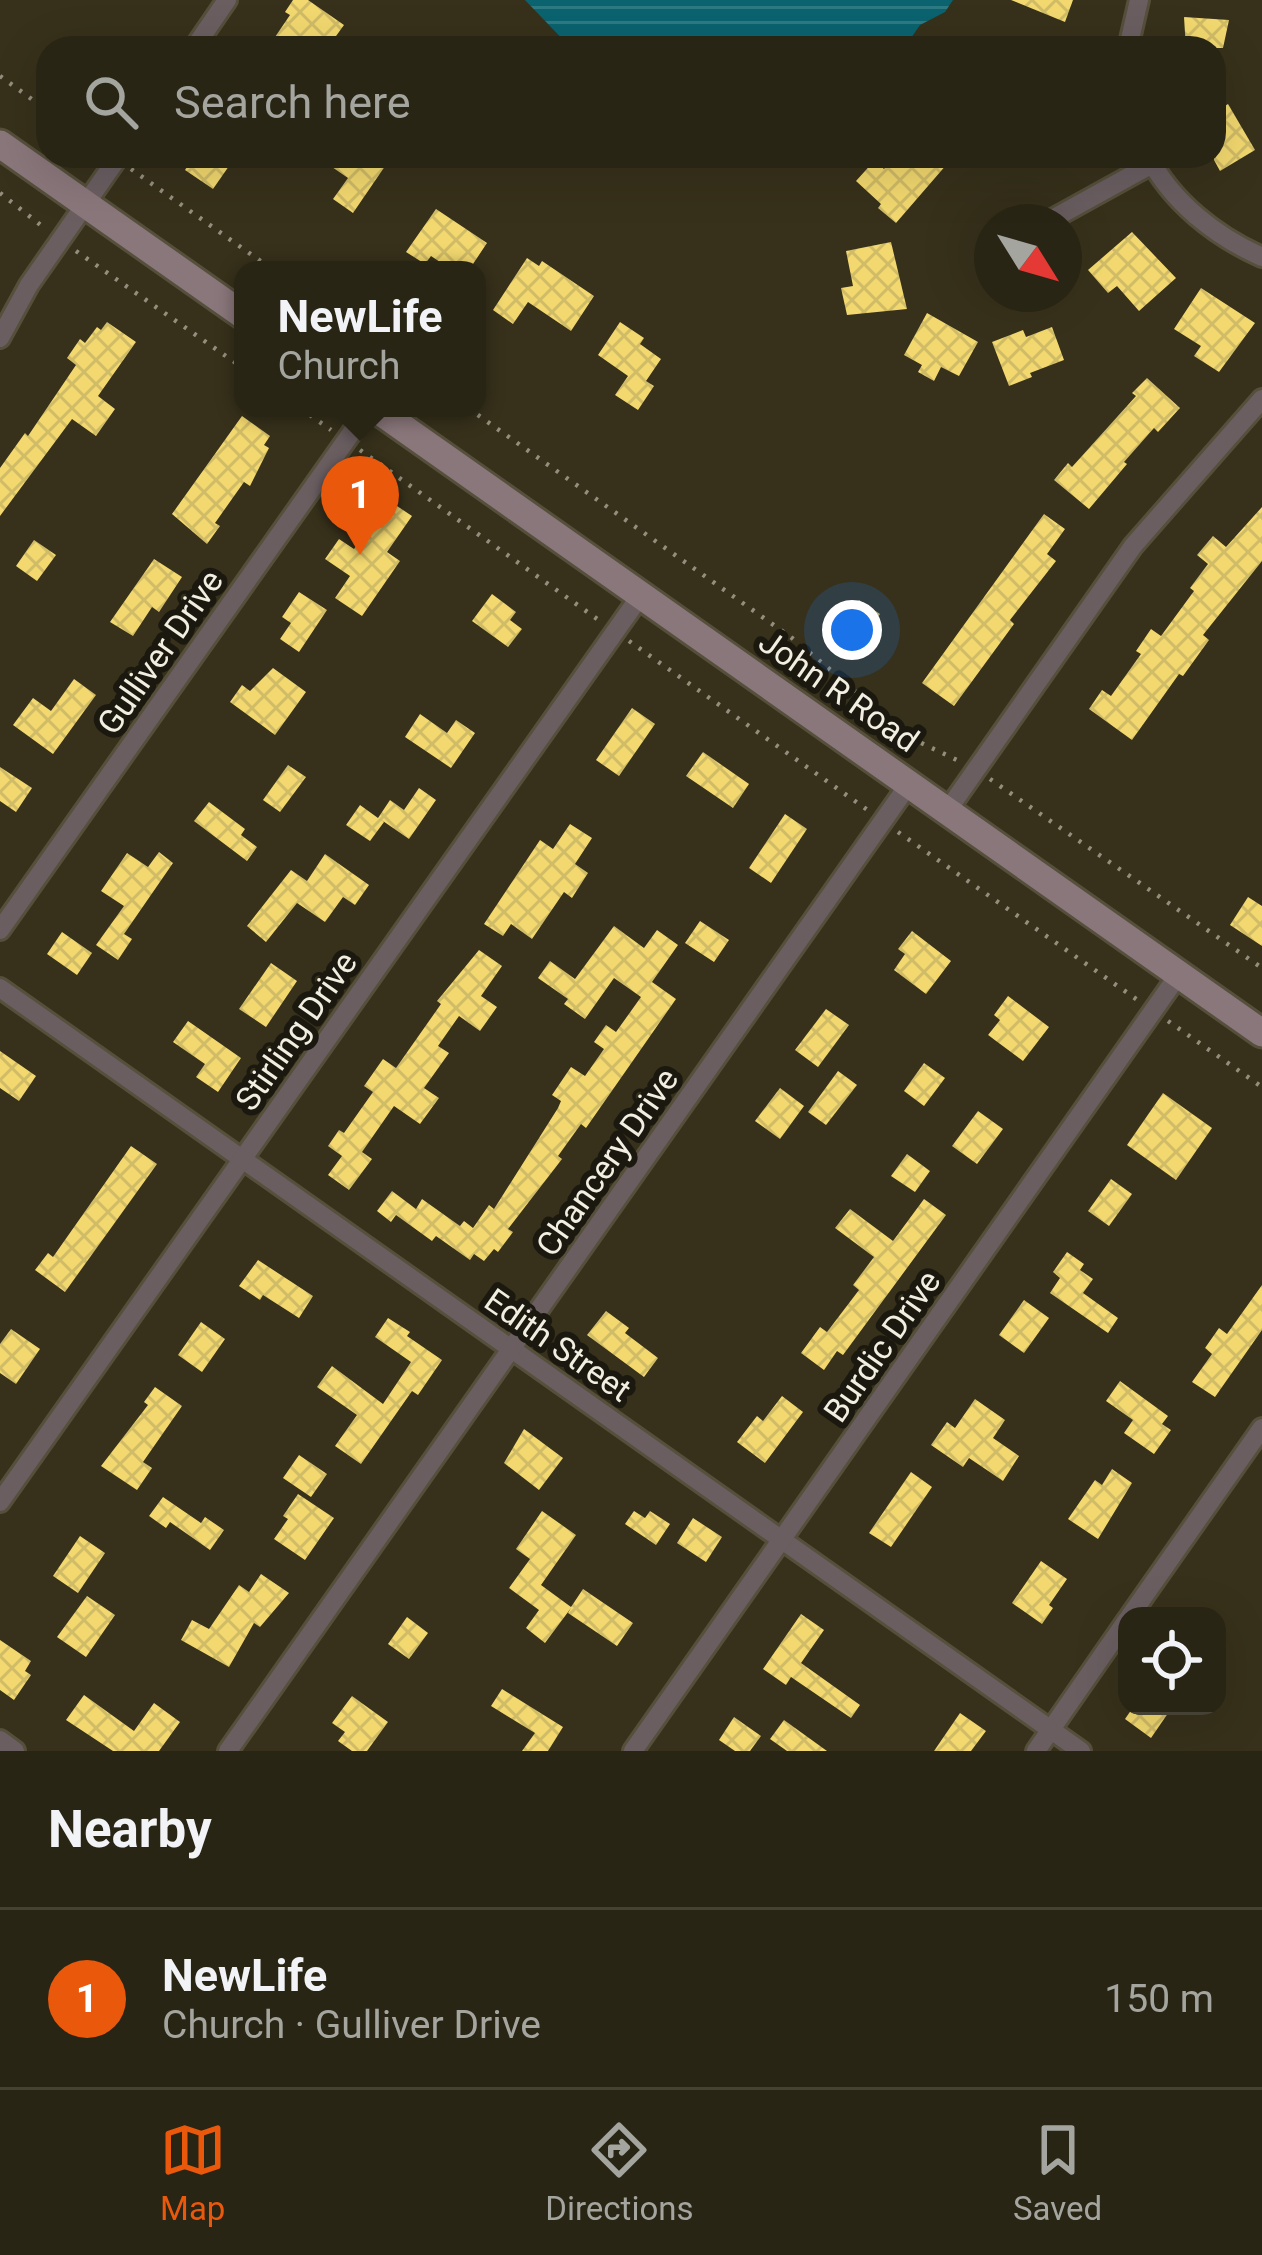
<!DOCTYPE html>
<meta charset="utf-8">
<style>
:root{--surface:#292514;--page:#353122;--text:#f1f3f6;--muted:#a5a5a0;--line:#454234;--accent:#ea580c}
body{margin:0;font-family:Roboto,sans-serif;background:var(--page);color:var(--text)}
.controls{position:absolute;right:36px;bottom:36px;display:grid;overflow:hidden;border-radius:24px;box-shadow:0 12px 48px #0002}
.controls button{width:108px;height:108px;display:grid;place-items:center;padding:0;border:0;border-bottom:3px solid var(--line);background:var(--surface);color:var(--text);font:60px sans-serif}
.compass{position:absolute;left:974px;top:204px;width:108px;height:108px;border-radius:50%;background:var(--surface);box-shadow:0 12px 48px #0002;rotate:127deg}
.you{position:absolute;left:852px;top:630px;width:42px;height:42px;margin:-30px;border:9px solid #fff;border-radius:50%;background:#1a73e8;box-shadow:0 0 0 18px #1a73e833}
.badge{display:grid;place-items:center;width:78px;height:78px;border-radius:50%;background:var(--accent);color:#fff;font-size:39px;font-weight:700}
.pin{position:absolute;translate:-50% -99px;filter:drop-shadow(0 3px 6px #0008)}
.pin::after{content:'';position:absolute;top:63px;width:42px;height:36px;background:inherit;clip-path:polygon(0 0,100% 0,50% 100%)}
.popup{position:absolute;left:234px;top:261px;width:252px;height:156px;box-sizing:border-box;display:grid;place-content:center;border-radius:24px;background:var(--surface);filter:drop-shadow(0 3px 9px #0005);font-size:39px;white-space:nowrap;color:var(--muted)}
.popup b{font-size:45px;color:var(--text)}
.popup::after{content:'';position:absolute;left:50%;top:100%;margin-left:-24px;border:24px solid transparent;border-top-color:var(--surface)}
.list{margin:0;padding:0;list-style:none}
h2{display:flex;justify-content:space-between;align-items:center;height:156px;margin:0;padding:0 48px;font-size:51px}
h2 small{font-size:39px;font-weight:400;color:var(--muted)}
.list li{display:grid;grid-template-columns:78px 1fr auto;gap:36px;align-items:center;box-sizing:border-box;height:180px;padding:0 48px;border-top:3px solid var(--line)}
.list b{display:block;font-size:45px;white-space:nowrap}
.list p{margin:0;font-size:39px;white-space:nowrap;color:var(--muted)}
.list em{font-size:39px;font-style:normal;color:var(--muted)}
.icon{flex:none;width:66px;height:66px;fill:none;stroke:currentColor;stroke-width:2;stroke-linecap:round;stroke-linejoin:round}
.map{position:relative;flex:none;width:1262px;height:1751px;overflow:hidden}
.search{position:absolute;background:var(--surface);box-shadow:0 12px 48px #0002;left:36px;right:36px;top:36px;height:132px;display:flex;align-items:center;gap:30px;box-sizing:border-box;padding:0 42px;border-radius:36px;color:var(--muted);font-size:45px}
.sheet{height:336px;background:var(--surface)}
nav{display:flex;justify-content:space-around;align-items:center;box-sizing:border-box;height:168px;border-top:3px solid var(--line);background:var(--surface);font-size:33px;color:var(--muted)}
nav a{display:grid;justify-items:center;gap:6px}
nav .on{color:var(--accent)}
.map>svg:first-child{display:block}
</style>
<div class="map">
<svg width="1262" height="1751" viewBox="0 0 1262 1751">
<defs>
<pattern id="water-rules" width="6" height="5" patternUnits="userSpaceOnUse" patternTransform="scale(3)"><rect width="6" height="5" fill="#0a636f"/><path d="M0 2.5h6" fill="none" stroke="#2e7a83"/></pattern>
<pattern id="building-cross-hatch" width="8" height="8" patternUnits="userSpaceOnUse" patternTransform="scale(3)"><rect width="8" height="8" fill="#f2d86f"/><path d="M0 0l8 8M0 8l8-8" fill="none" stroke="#d0bb66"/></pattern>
</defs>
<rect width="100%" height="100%" fill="#37311b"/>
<polygon fill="url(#water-rules)" points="525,0 953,0 945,12 920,25 904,48 571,48"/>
<g fill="url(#building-cross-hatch)">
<polygon points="293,0 308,0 344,25 331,43 322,37 314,48 284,48 273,40 290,15 285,12"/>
<polygon points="1011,0 1073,0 1065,22"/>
<polygon points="1184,17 1229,20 1223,48 1186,48"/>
<polygon points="1228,104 1255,150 1220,171 1214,160 1214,113"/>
<polygon points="194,156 236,156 213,189 185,170"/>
<polygon points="316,156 392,156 353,213 333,199 348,178"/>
<polygon points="896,156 954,156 896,223 878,208 881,204 856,181 874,161 884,169"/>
<polygon points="436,209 487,243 469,270 452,270 431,256 425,264 406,252"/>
<polygon points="1132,232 1176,278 1139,311 1117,286 1108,293 1088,270"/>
<polygon points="891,242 907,309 847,315 841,288 853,286 846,251"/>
<polygon points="527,258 539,266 542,261 594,296 571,331 528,302 513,324 493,310"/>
<polygon points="1201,288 1255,323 1219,372 1194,356 1201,346 1174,329"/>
<polygon points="927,313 978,342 959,376 941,367 934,381 918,372 922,365 904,355"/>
<polygon points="107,322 136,342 98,396 115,409 96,436 72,419 0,516 0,468 25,433 28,436 76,365 67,358 80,339 85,343 97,327 101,330"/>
<polygon points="620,322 644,338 640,344 661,359 646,381 654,386 638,410 615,395 628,376 598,355"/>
<polygon points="1052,327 1064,360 1030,373 1032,377 1009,386 992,342 1023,330 1026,337"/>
<polygon points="1147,378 1180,408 1158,432 1154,428 1124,462 1127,464 1089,509 1054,480 1068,463 1072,467 1136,396 1132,393"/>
<polygon points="242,416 270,436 264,445 269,448 250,486 244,482 215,523 220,526 207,544 172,514"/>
<polygon points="388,500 412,516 387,552 400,561 362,616 335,598 350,576 325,559 339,539 354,549"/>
<polygon points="1262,507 1262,561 1203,635 1209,640 1183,676 1179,674 1132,740 1089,709 1102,690 1111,696 1141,654 1136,651 1151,629 1161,636 1194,591 1190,588 1208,564 1197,555 1213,536 1226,547"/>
<polygon points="1044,514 1065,529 1047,554 1056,561 1010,620 1014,624 954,706 922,683"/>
<polygon points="34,540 56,555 37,581 16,566"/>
<polygon points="154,559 182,577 159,612 152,607 133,636 110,622"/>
<polygon points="299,592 327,610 299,652 280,639 291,623 282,617"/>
<polygon points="492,594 516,612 510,620 522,629 508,647 472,621"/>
<polygon points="859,600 880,614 858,645 838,630"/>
<polygon points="273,668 306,692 275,735 230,702 242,685 250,691"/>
<polygon points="74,679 96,695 53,754 13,725 33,698 51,711"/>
<polygon points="632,708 655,724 619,776 596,760"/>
<polygon points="420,714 447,733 456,720 475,733 451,768 405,737"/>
<polygon points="703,752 749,784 733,808 686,776"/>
<polygon points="288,765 306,777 280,812 263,800"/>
<polygon points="0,767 32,788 16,812 0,801"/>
<polygon points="419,788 436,800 409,839 380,819 384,822 370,841 346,825 360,805 378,818 390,800 404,810"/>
<polygon points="209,802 245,829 241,835 257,847 247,861 194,821"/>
<polygon points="785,814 807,829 771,883 749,868"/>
<polygon points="570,824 592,838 575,864 588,873 572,898 564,892 532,939 511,924 503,936 484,924 540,840 553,849"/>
<polygon points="159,852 173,863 124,934 132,939 118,960 96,945 124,906 101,891 127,853 148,867"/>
<polygon points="325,854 369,885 355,905 343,897 325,922 297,903 266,942 247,926 291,870 307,881"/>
<polygon points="1248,897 1262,906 1262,946 1230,925"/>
<polygon points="700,921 729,940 714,962 685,943"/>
<polygon points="614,926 644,948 657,930 678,945 652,982 676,999 586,1128 581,1124 558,1156 562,1159 508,1229 513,1232 498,1252 494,1249 484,1261 474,1254 470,1260 436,1236 432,1241 396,1215 391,1222 377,1211 392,1191 416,1209 422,1199 460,1226 464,1221 473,1228 489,1205 494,1209 558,1108 561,1101 552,1095 571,1067 585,1076 604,1049 594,1042 606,1025 616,1032 641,997 614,978 585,1019 564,1004 568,999 538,978 550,961 575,979"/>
<polygon points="912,931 951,961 926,994 894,970 905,954 898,949"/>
<polygon points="62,932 92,953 77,975 47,954"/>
<polygon points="479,950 502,966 481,996 497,1007 480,1031 459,1016 438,1046 449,1053 424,1088 439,1098 420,1124 394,1106 362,1152 372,1159 349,1190 328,1175 342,1156 328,1146 339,1130 344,1133 373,1092 364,1086 383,1059 396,1068 441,1004 437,1001"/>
<polygon points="271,963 297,981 266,1027 239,1009"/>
<polygon points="1008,996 1049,1027 1023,1061 988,1035 1000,1020 994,1015"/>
<polygon points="826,1009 849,1025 818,1067 795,1050"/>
<polygon points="188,1021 241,1058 218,1092 196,1077 205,1064 173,1042"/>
<polygon points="0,1051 36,1076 19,1101 0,1088"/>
<polygon points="924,1063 945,1078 924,1106 904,1091"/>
<polygon points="838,1071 857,1085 826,1125 808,1112"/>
<polygon points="780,1088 804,1106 780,1139 755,1121"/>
<polygon points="1163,1093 1212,1128 1176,1180 1127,1145"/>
<polygon points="978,1111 1003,1129 977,1164 952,1146"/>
<polygon points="131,1146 157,1164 65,1292 35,1270 48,1253 53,1257"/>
<polygon points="907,1154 930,1171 915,1192 891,1176"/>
<polygon points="1111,1179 1132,1194 1109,1226 1088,1211"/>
<polygon points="924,1199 946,1215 843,1355 837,1351 824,1370 801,1353 820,1327 827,1332 859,1290 853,1285 874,1257 835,1228 850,1209 893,1241"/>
<polygon points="1067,1252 1084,1264 1080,1270 1093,1279 1083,1293 1118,1318 1108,1333 1050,1293 1060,1278 1053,1272"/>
<polygon points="258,1260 313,1296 299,1318 263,1295 260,1300 239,1286"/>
<polygon points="1262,1285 1262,1330 1215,1397 1192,1382 1212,1354 1205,1348 1219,1328 1227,1334"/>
<polygon points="1024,1300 1049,1318 1024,1353 999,1335"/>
<polygon points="606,1311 629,1328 625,1333 658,1358 644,1377 587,1335"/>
<polygon points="388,1318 410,1332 407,1336 442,1360 418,1395 412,1391 361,1464 335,1446 357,1415 317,1387 332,1366 383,1404 411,1362 375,1337"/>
<polygon points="201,1322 225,1339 202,1372 178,1355"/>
<polygon points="11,1329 40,1349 16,1384 0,1373 0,1344"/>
<polygon points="1120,1381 1168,1416 1162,1424 1171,1430 1154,1454 1124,1433 1133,1420 1106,1401"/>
<polygon points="155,1387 182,1406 143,1462 152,1468 137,1490 101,1466 148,1405 144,1402"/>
<polygon points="782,1396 803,1412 765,1463 737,1442 757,1416 763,1421"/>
<polygon points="975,1399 1005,1420 993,1438 1019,1456 1003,1481 969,1458 963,1467 931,1445 947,1422 955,1428"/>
<polygon points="524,1429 563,1458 539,1490 504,1463"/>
<polygon points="299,1455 327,1474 311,1497 283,1478"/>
<polygon points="1112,1469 1132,1483 1098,1539 1068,1519 1095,1480 1102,1485"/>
<polygon points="911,1472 932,1487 891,1547 869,1533"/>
<polygon points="298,1494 334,1518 305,1560 274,1539 288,1519 283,1516"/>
<polygon points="163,1497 201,1523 205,1517 224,1530 210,1550 170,1522 166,1528 149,1516"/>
<polygon points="542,1511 576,1535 541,1585 571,1607 583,1589 633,1623 617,1646 568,1613 571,1608 545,1643 526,1628 539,1610 509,1588 530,1559 516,1549"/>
<polygon points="634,1511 645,1518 650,1511 670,1524 656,1545 625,1524"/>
<polygon points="693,1518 722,1537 706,1562 677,1543"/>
<polygon points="80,1536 105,1553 78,1593 53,1576"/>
<polygon points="1041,1561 1067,1579 1049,1605 1053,1608 1042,1624 1012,1603"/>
<polygon points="261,1574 289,1593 260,1627 254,1623 229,1667 181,1640 192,1620 209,1629 239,1585 249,1592"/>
<polygon points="87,1596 115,1615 86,1657 57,1637"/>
<polygon points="801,1614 824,1630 801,1663 860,1705 851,1718 791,1677 786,1685 763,1669"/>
<polygon points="407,1617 428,1633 409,1659 388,1644"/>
<polygon points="0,1640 31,1661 25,1671 31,1675 14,1700 0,1690"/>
<polygon points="502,1689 563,1727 548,1751 522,1751 535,1733 491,1706"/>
<polygon points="84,1695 134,1731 154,1703 180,1722 159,1751 113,1751 66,1720"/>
<polygon points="352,1696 388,1722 367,1751 352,1751 338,1741 345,1732 332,1723"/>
<polygon points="1134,1706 1173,1706 1151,1738 1125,1719"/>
<polygon points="960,1713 986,1731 971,1751 934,1751"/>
<polygon points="734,1717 761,1736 750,1751 735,1751 719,1740"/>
<polygon points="784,1720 827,1751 787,1751 770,1739"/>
</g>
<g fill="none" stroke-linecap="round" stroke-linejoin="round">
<defs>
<g id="minor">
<polyline points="194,48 227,0"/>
<polyline points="1128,48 1139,0"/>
<path d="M1148,156C1172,202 1215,236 1262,257"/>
<polyline points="1047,222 1152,164"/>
<polyline points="0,338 29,285 119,156"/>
<polyline points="947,811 1133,546 1262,399"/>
<polyline points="0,930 369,408"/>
<polyline points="0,988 1081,1751"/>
<polyline points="0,1502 641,595"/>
<polyline points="1130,1616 1262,1428"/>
<polyline points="0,1740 15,1751"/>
<polyline points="228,1751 909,784"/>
<polyline points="633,1751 1179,974"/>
<polyline points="1036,1751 1127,1620"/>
</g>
<g id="secondary">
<polyline points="0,144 243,315"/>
<polyline points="375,408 1262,1033"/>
</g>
</defs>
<use href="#minor" stroke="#554f3b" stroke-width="24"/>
<use href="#secondary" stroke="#554f3b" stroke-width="33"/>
<g stroke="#948f7d" stroke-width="4.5" stroke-dasharray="3 9" stroke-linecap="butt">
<polyline points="0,76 48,111"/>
<polyline points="131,169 273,270"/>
<polyline points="0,193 47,230"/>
<polyline points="76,251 243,368"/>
<polyline points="300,408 331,430"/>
<polyline points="468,408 792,638 915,740 959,761"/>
<polyline points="360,450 600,621"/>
<polyline points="629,641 869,811"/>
<polyline points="990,779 1262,968"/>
<polyline points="898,832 1139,1001"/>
<polyline points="1168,1021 1262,1087"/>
</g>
<use href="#minor" stroke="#6a5e61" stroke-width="18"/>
<use href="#secondary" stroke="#8a777b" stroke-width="27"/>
</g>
<g text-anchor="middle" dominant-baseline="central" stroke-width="12" stroke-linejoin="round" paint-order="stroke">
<g font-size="33" fill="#f2eee1" stroke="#1b190f">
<text transform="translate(160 652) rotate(-55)">Gulliver Drive</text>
<text transform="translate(839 691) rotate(35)">John R Road</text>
<text transform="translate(296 1031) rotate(-55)">Stirling Drive</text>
<text transform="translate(607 1162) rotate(-55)">Chancery Drive</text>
<text transform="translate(558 1345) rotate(35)">Edith Street</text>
<text transform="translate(882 1346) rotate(-55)">Burdic Drive</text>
</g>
</g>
</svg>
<div class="controls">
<button><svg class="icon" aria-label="locate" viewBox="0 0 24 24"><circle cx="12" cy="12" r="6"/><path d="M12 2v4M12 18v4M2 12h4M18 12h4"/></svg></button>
</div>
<svg class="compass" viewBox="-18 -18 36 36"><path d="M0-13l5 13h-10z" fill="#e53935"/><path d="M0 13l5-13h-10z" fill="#a5a5a0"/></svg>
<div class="you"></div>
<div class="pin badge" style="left:360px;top:555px">1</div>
<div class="popup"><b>NewLife</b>Church</div>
<div class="search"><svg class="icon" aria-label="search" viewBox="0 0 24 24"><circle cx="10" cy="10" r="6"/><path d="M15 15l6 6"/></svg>Search here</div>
</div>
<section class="sheet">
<h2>Nearby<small></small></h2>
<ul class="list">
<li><span class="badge">1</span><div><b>NewLife</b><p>Church · Gulliver Drive</p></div><em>150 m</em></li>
</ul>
</section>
<nav>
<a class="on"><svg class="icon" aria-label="map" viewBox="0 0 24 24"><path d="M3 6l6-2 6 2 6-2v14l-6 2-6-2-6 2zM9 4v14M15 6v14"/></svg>Map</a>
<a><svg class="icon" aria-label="directions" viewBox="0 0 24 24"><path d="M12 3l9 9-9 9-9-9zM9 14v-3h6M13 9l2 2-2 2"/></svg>Directions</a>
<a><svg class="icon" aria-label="saved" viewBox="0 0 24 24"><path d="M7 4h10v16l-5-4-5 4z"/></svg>Saved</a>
</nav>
